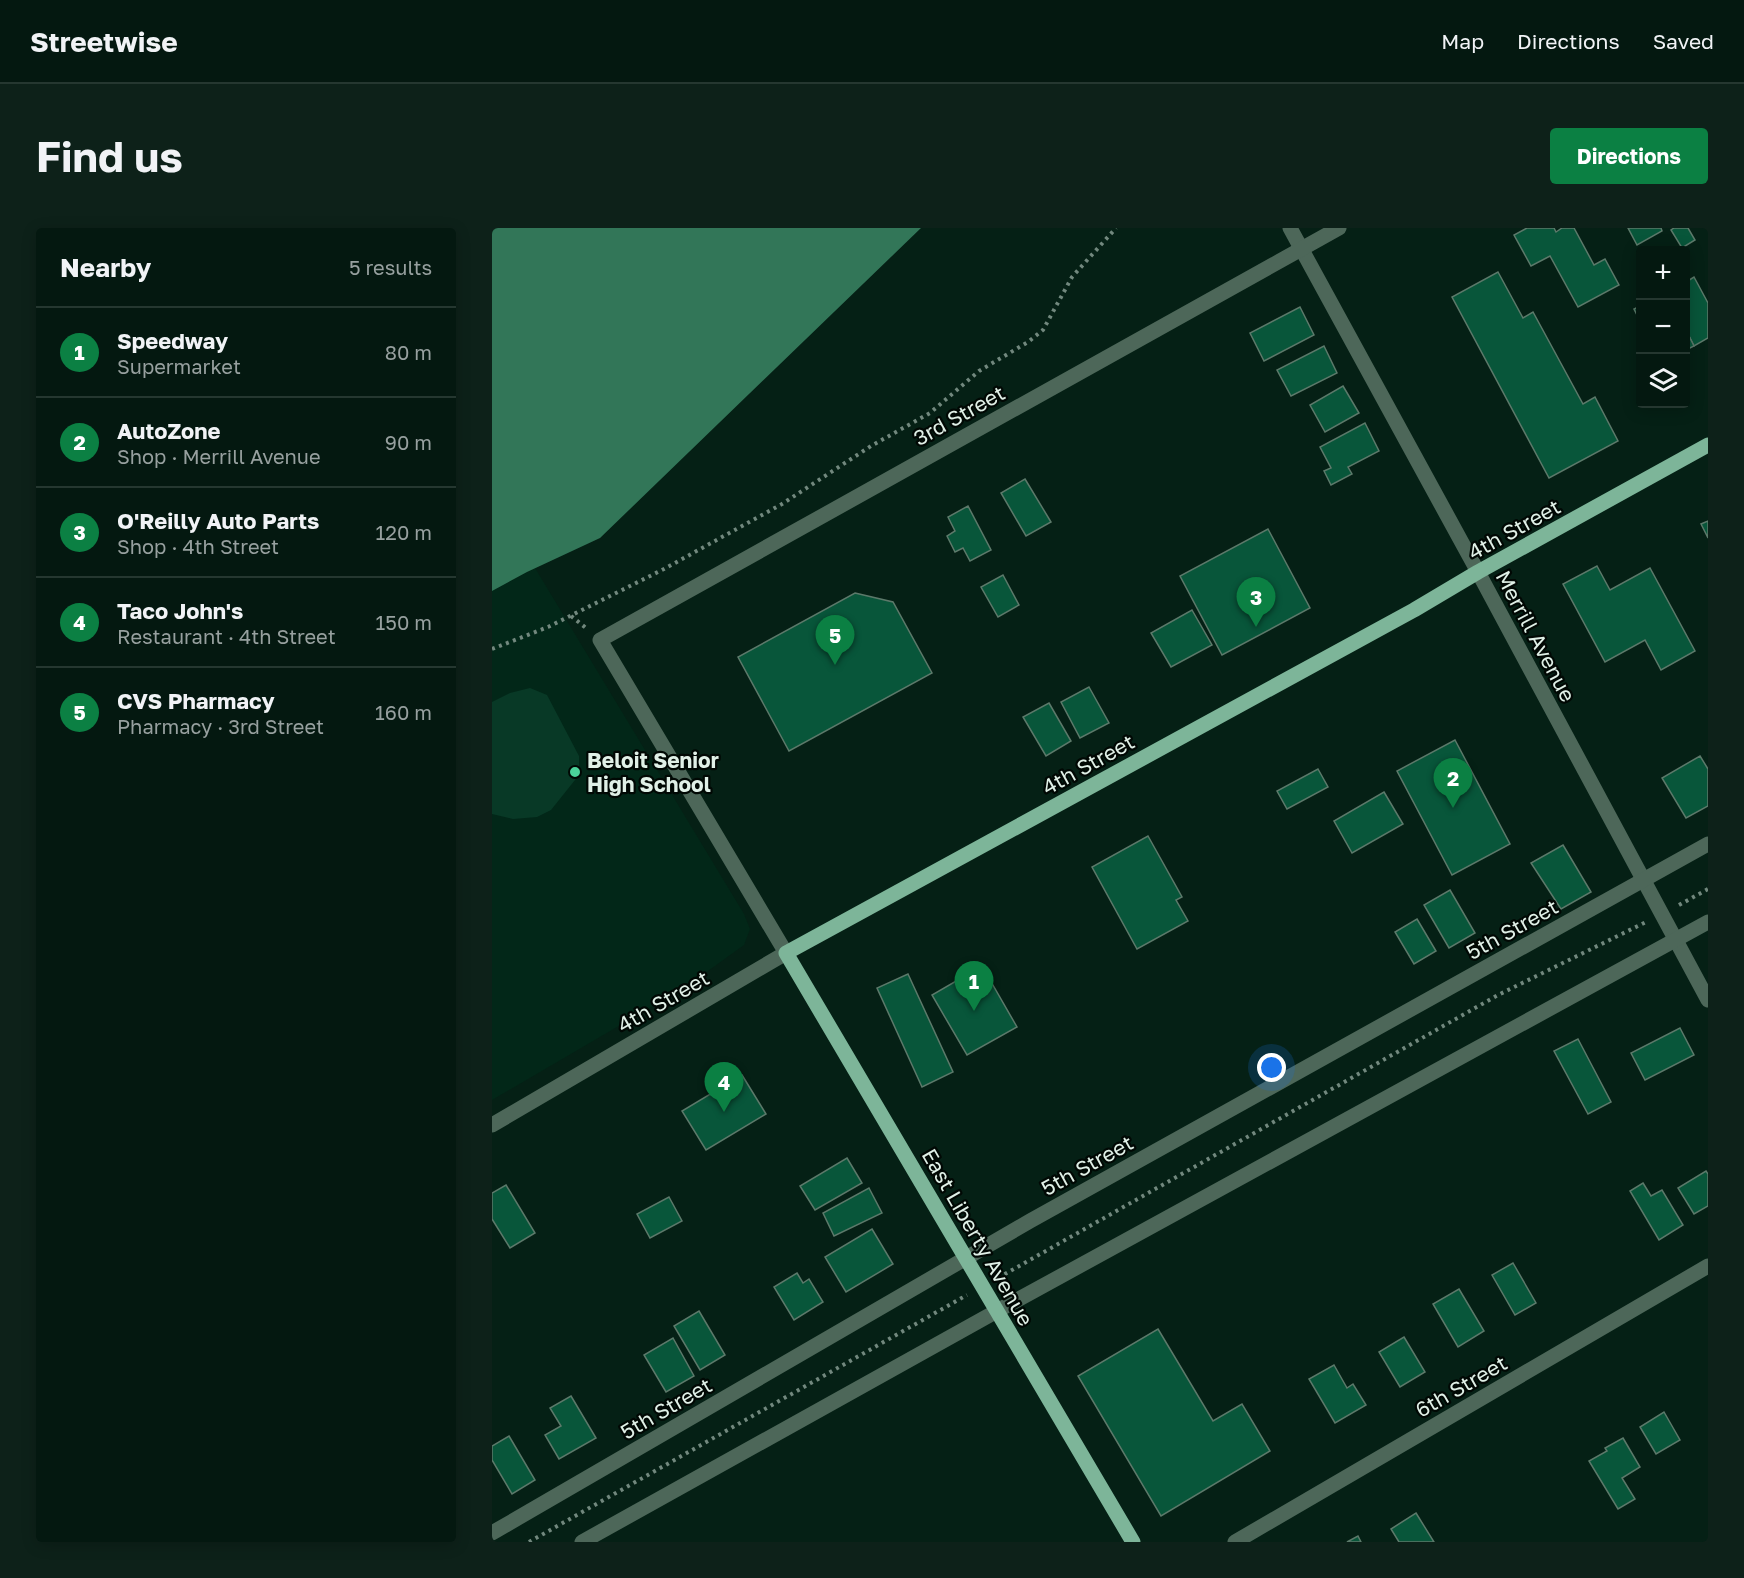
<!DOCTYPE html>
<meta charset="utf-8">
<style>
:root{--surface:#041810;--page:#0d2119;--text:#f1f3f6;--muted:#97a09f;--line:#253730;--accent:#0b8043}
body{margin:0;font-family:"Golos Text",sans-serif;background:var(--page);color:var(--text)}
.controls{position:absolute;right:18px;top:18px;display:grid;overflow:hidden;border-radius:6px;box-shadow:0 3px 15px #0003}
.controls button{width:54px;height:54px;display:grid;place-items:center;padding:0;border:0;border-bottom:2px solid var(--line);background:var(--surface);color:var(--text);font:30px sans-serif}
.you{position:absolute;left:780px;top:840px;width:21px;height:21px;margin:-15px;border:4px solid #fff;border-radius:50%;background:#1a73e8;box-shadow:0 0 0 9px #1a73e833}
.badge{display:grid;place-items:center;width:39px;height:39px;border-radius:50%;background:var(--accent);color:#fff;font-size:20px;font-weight:700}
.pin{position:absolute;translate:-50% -50px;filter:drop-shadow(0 2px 3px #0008)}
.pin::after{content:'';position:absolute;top:32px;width:21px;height:18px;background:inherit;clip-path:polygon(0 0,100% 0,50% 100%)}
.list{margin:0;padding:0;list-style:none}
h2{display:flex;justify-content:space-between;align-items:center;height:78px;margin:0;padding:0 24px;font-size:26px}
h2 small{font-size:20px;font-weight:400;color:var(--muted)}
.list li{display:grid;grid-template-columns:39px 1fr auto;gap:18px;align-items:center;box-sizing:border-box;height:90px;padding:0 24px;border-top:2px solid var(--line)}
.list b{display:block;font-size:22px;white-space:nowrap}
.list p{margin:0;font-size:20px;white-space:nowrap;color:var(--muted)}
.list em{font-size:20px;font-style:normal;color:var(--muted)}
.icon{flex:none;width:33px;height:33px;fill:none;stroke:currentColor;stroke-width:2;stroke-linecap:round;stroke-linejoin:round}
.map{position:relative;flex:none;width:1216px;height:1314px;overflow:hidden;border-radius:6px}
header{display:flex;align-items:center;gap:36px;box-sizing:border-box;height:84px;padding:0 30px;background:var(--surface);border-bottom:2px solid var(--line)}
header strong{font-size:28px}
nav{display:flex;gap:33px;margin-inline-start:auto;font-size:21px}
.intro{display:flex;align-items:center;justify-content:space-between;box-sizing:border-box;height:144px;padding:0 36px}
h1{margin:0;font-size:42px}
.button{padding:15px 27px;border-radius:6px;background:var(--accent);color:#fff;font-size:21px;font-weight:700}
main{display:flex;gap:36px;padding:0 36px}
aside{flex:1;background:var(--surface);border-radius:6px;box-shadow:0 3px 15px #0003}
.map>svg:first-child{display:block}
</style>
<header>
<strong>Streetwise</strong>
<nav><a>Map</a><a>Directions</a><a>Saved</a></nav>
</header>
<div class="intro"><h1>Find us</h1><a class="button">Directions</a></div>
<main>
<aside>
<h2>Nearby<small>5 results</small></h2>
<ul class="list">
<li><span class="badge">1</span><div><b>Speedway</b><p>Supermarket</p></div><em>80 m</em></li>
<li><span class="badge">2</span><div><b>AutoZone</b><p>Shop · Merrill Avenue</p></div><em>90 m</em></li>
<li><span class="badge">3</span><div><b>O'Reilly Auto Parts</b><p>Shop · 4th Street</p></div><em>120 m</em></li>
<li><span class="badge">4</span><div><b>Taco John's</b><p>Restaurant · 4th Street</p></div><em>150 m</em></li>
<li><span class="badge">5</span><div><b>CVS Pharmacy</b><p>Pharmacy · 3rd Street</p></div><em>160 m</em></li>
</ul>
</aside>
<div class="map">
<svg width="1216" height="1314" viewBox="0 0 1216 1314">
<rect width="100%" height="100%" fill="#052015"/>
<polygon fill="#022718" points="43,340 252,686 258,701 252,717 216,743 166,775 0,872 0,363"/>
<polygon fill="#083926" points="38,460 55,467 87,528 87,547 59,582 45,589 21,591 0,586 0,474 18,465"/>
<polygon fill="#327658" points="0,0 429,0 108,310 35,344 0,363"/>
<g fill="#08563a" stroke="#5c796a" stroke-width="1.5">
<polygon points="1035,0 1062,0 1064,4 1070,0 1082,0 1102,37 1113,31 1127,57 1086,79 1058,28 1039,38 1022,7"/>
<polygon points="1136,0 1169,0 1170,3 1145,17"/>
<polygon points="1182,0 1196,0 1203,12 1190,20 1179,2"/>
<polygon points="1006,44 1031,90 1041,84 1091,176 1103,169 1126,213 1057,250 960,69"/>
<polygon points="1202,49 1216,75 1216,110 1202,118 1194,102 1194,54"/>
<polygon points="1148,78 1148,93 1142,81"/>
<polygon points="808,79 822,107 772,133 758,105"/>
<polygon points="1194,102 1202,118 1194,122"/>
<polygon points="832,118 845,145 799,168 785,142"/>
<polygon points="851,158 867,185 833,204 818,177"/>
<polygon points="873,195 887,223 856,239 860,246 839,257 832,243 839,240 828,219"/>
<polygon points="533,251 559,294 534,308 509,265"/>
<polygon points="476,278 499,322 478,333 471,320 463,324 455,308 463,303 456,289"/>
<polygon points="1216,293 1216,310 1209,296"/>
<polygon points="776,301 818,380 730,427 688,348"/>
<polygon points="1105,338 1118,362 1158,340 1203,423 1169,442 1153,412 1113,434 1071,356"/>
<polygon points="511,347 527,377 506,389 489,359"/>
<polygon points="363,365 401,374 440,445 297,523 246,429"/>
<polygon points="700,382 720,417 679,439 659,405"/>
<polygon points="597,459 617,495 588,510 569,474"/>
<polygon points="557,475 579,513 554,528 531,489"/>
<polygon points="963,512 1018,616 960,647 905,543"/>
<polygon points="1208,528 1216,541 1216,578 1194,590 1170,550"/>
<polygon points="826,541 836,559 795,581 785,563"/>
<polygon points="892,564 911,596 860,625 842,593"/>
<polygon points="656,608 690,669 684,672 696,693 645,721 600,639"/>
<polygon points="1071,617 1099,664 1069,681 1039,635"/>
<polygon points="958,662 983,705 957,720 932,677"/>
<polygon points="925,691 944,723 922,736 903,704"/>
<polygon points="490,738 525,799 475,827 440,767"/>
<polygon points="416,746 461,844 430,859 385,760"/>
<polygon points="1188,800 1202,827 1153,852 1139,825"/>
<polygon points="1086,811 1119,874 1096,886 1062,823"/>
<polygon points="250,847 274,886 214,922 190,883"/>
<polygon points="355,930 370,955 323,982 308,958"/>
<polygon points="1214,943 1216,946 1216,978 1202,986 1186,960"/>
<polygon points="1151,955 1159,968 1170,962 1191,997 1167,1012 1138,963"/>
<polygon points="14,957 43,1005 18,1020 0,991 0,965"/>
<polygon points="377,960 390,985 342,1008 331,985"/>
<polygon points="177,969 190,993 158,1010 145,986"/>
<polygon points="380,1001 401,1036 354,1064 333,1029"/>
<polygon points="1021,1035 1044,1075 1023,1087 1000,1047"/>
<polygon points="305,1045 311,1055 317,1051 331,1074 302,1092 282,1059"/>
<polygon points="967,1061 992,1103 966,1119 941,1076"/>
<polygon points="207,1083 233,1127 208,1142 182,1098"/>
<polygon points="666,1101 721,1193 750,1176 778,1223 669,1288 586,1148"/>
<polygon points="912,1109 933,1144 908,1159 887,1124"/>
<polygon points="181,1110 202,1148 174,1164 152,1127"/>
<polygon points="842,1137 855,1160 861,1156 874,1177 843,1195 817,1151"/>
<polygon points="79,1168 104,1210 67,1231 53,1207 69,1198 58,1180"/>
<polygon points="1172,1184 1188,1212 1164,1226 1148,1199"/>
<polygon points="17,1208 43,1252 20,1266 0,1232 0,1218"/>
<polygon points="1131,1210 1148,1239 1130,1250 1143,1271 1126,1281 1097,1233 1115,1223 1113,1220"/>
<polygon points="924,1285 942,1314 907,1314 899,1301"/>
<polygon points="866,1308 869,1314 855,1314"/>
</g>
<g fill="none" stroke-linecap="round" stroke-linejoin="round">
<g stroke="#72887e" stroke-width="4" stroke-dasharray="3 4.5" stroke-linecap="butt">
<polyline points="79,388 94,400"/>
<polyline points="0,421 56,399 172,341 290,276 379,218 438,185 487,143 536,114 551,102 580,49 624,0"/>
<polyline points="1187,677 1216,661"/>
<polyline points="506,1050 1006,767 1154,694"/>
<polyline points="37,1314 475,1067"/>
</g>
<g stroke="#4d6759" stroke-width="15">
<polyline points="798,0 986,344 1216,772"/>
<polyline points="294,725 108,412 847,0"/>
<polyline points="0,1305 538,993 1216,616"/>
<polyline points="90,1314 505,1083 1216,694"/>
<polyline points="743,1314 1216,1038"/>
</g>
<polyline stroke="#4d6759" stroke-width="15" points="0,897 294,725"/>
<polyline stroke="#7db599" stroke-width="15" points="641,1314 294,725 922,382 986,344 1216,217"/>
</g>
<circle fill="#4bd49b" stroke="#010804" stroke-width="2" cx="83" cy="544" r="6"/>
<g text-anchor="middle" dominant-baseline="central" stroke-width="4.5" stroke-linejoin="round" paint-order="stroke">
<g font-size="21" fill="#e0f0e7" stroke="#010804">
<text transform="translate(467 187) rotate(-29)">3rd Street</text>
<text transform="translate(1022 301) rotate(-29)">4th Street</text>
<text transform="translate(1044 408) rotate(62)">Merrill Avenue</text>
<text transform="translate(596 536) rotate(-29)">4th Street</text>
<text transform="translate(1020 701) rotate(-29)">5th Street</text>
<text transform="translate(171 773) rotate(-30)">4th Street</text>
<text transform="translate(595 937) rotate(-29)">5th Street</text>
<text transform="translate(486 1009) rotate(60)">East Liberty Avenue</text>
<text transform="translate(969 1158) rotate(-30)">6th Street</text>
<text transform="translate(174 1180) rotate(-30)">5th Street</text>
</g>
<g font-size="21" font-weight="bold" fill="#e0f0e7" stroke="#010804" text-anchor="start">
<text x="95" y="532">Beloit Senior<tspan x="95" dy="24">High School</tspan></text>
</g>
</g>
</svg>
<div class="controls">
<button>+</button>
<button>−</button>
<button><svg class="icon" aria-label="layers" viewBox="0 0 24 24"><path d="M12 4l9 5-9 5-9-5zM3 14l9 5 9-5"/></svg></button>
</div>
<div class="you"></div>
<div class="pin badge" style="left:482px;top:783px">1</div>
<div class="pin badge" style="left:961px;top:580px">2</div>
<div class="pin badge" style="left:764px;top:399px">3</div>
<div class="pin badge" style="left:232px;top:884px">4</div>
<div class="pin badge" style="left:343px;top:437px">5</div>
</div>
</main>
